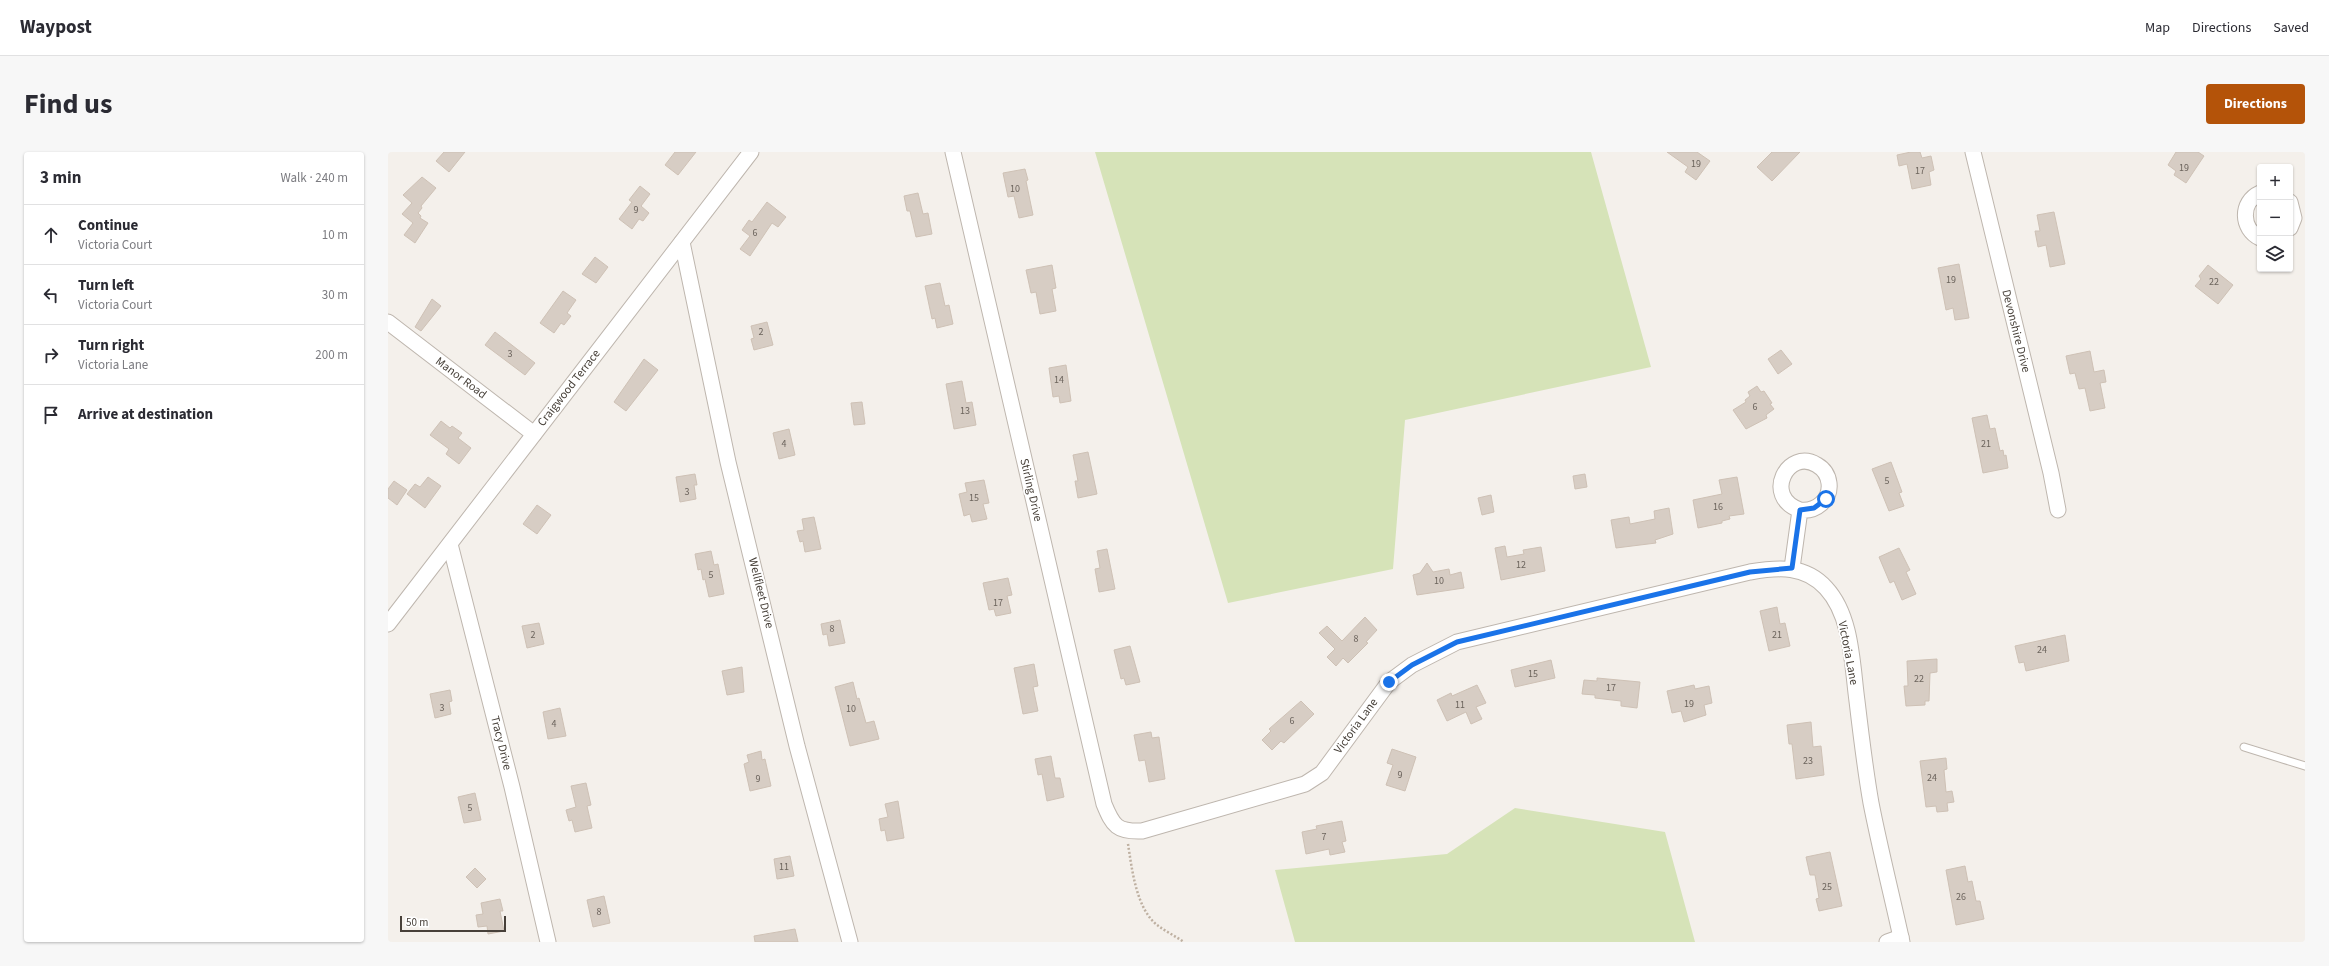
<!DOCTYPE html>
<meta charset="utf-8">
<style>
:root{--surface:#fff;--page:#f7f7f7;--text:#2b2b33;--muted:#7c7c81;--line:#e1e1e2;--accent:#b45309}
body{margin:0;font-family:"Source Sans 3",sans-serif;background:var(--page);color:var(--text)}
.controls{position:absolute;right:12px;top:12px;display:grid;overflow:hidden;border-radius:4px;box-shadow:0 1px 3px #0004}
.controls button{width:36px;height:36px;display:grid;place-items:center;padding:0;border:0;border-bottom:1px solid var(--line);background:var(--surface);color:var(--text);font:20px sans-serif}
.scale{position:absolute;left:12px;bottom:10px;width:106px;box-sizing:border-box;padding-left:4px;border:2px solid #474039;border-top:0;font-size:11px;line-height:14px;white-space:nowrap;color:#474039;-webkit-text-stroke:3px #fff;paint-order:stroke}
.stop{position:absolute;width:12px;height:12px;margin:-9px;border:3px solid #1a73e8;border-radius:50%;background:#fff}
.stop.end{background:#1a73e8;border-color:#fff;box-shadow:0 1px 4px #0008}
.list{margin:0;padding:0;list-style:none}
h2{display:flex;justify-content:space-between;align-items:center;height:52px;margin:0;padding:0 16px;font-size:17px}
h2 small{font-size:13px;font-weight:400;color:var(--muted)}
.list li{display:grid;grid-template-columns:26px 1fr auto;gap:12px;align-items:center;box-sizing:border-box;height:60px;padding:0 16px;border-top:1px solid var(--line)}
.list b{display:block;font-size:15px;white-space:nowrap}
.list p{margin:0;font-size:13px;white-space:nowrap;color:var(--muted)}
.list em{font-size:13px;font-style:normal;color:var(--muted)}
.icon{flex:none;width:22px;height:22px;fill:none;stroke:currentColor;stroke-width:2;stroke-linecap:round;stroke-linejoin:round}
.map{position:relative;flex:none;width:1917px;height:790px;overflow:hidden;border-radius:4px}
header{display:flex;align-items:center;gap:24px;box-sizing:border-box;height:56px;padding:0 20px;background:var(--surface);border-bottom:1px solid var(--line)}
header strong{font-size:19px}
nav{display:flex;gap:22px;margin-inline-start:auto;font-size:14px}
.intro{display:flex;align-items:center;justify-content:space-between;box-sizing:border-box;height:96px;padding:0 24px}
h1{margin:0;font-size:28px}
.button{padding:10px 18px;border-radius:4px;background:var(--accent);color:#fff;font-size:14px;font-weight:700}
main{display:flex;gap:24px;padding:0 24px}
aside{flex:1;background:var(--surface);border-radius:4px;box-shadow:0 1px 3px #0004}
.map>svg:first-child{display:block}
</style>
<header>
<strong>Waypost</strong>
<nav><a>Map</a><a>Directions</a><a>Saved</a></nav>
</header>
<div class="intro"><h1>Find us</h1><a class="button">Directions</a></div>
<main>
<aside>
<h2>3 min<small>Walk · 240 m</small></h2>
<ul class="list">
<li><svg class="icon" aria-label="ahead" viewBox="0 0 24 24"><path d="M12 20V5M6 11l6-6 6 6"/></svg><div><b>Continue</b><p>Victoria Court</p></div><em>10 m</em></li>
<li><svg class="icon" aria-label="left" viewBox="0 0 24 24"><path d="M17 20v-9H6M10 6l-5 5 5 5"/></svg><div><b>Turn left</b><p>Victoria Court</p></div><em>30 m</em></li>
<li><svg class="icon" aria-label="right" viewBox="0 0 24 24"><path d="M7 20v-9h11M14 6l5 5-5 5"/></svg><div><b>Turn right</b><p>Victoria Lane</p></div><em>200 m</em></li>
<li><svg class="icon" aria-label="arrive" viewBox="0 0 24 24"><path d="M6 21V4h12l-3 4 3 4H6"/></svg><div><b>Arrive at destination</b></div></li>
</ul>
</aside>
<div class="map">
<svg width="1917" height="790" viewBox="0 0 1917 790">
<rect width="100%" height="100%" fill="#f4f0eb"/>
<g fill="#d6e3b8">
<polygon points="707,0 1203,0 1263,215 1017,268 1005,417 840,451"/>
<polygon points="1127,656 1277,680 1307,790 907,790 887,718 1059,702"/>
</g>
<g fill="#d7cdc4" stroke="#cec1b5">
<polygon points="56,0 77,0 61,20 48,9"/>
<polygon points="287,0 308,0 290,23 277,13"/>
<polygon points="1279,0 1309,0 1322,9 1308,28 1297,20 1300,15"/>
<polygon points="1384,0 1412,0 1384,29 1369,15"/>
<polygon points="1523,0 1532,0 1534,6 1543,4 1546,18 1541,20 1543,33 1524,37 1519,12 1511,14 1509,3"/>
<polygon points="1788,0 1810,0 1816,4 1798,31 1786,23 1788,19 1780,13"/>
<polygon points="637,17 640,28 638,29 645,63 631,66 626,44 620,45 615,21"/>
<polygon points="34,25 48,36 33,54 34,56 30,61 33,64 32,66 40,71 27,91 16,83 25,71 14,62 24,51 15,43"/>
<polygon points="252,34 262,42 253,54 261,61 255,69 251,67 244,77 231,67 244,50 241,48"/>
<polygon points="530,41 535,62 540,61 544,82 528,85 522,59 519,59 516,44"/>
<polygon points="379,50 398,65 390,75 384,71 362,104 352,97 362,84 354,78 361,68 364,70"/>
<polygon points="1666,60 1677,112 1662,115 1658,93 1650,95 1647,79 1652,79 1649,63"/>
<polygon points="207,105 220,115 208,131 194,122"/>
<polygon points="1571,112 1581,166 1567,168 1565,156 1558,158 1550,116"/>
<polygon points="664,113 668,136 664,137 668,159 652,162 648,140 643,141 638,118"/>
<polygon points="1820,113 1845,133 1830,152 1807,134 1813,127 1811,124"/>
<polygon points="552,131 557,154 561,153 565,172 549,176 547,166 544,167 537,134"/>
<polygon points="175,139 188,148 179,161 183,164 176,173 173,171 166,181 152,171"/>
<polygon points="44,147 53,154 33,179 27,175"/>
<polygon points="379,170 385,193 366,198 363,187 366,186 363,174"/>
<polygon points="107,180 147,211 137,223 97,193"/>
<polygon points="1393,198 1404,212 1390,222 1380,207"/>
<polygon points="1702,199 1706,220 1716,218 1718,230 1712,231 1717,256 1702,259 1697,236 1691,237 1687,221 1682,222 1678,204"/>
<polygon points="256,207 270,218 238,259 226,250"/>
<polygon points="678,213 683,249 672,251 671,244 665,245 661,216"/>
<polygon points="574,229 578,251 584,250 588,273 566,277 558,232"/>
<polygon points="1369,234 1373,240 1376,239 1384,251 1382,252 1386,257 1378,263 1379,266 1358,277 1345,258 1358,250 1357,248 1362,244 1360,240"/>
<polygon points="474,250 477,272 466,273 463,251"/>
<polygon points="1599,263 1602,277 1607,276 1612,299 1615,298 1616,304 1618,303 1620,316 1595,321 1584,266"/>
<polygon points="53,269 62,276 64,274 74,281 70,286 83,296 71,312 58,302 61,297 42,283"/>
<polygon points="401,277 407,303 391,307 385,281"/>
<polygon points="700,300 709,342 690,346 687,329 690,329 685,303"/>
<polygon points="1503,310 1514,340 1511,341 1516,354 1501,359 1484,317"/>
<polygon points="307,322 309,333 306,333 308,347 292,350 288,325"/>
<polygon points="1197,322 1199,335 1187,337 1185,324"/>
<polygon points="40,325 53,334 37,356 19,342 27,332 32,335"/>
<polygon points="1349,325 1356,362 1341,364 1342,367 1334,369 1334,371 1310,376 1305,348 1334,342 1331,328"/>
<polygon points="596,328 601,351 595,352 599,367 584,370 582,362 576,364 571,342 579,340 577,331"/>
<polygon points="6,329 19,338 9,353 0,346 0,337"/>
<polygon points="1103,343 1106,360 1094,363 1090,346"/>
<polygon points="149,353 163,363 149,382 135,372"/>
<polygon points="1281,356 1285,382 1267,388 1268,391 1228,396 1223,368 1241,365 1242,372 1267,367 1266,359"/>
<polygon points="426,365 433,397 417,400 415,389 412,390 409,379 416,378 414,367"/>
<polygon points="1117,394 1119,405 1136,402 1135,398 1153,395 1157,419 1113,428 1107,396"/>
<polygon points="1511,396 1522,418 1518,420 1528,442 1514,448 1506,429 1502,431 1491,405"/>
<polygon points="719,397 727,437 711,440 707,417 712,416 709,399"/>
<polygon points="323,399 326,413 330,412 336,442 321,445 317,427 315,428 313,417 310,418 307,402"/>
<polygon points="1039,411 1045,420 1061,417 1062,423 1073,420 1076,436 1029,443 1025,423 1032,421"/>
<polygon points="620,426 624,443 619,444 623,461 608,464 606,457 601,458 595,431"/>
<polygon points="1389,455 1392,472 1397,471 1402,494 1381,499 1372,459"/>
<polygon points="977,465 989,478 978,490 980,491 960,511 955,506 948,514 939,505 947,497 931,481 939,474 954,489"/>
<polygon points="452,468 457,491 441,494 439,482 435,483 433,472"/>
<polygon points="151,471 156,492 139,496 134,474"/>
<polygon points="1677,483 1681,509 1638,519 1636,510 1631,511 1627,494"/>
<polygon points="742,494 752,530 738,533 736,526 733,527 726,498"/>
<polygon points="1549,507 1549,520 1542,521 1541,549 1537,549 1537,553 1518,554 1516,534 1520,534 1519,509"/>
<polygon points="1163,508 1167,526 1127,535 1123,518"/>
<polygon points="646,512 650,534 645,535 650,559 635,562 626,516"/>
<polygon points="354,515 356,540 339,543 334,519"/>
<polygon points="1209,526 1252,530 1249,556 1233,554 1233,549 1207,546 1207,543 1194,542 1196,528 1209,529"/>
<polygon points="465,530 469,547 471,546 478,571 486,569 491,587 462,594 447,535"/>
<polygon points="1089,533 1098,551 1088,555 1094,567 1083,572 1078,560 1059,569 1049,548 1063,541 1064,544"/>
<polygon points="1306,533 1307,537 1321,534 1324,551 1316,553 1318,563 1296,570 1293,559 1284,561 1279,539"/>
<polygon points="62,538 64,549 61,550 63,562 47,566 42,542"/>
<polygon points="913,549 926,562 896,591 893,589 884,598 874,588 883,579 881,577"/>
<polygon points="172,556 178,584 160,587 155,560"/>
<polygon points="1423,570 1425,595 1433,594 1436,623 1408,627 1404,592 1401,592 1399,573"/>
<polygon points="763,580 764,586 771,585 777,627 761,630 757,608 751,609 746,583"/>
<polygon points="1004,597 1028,605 1017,639 998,633 1005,613 999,611"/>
<polygon points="373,599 374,608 377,607 383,634 362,639 356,612 361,610 359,603"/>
<polygon points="663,604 667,626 672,626 676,645 659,649 654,622 650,623 647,607"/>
<polygon points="1558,606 1559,617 1556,618 1558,640 1564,639 1566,650 1559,651 1560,659 1549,660 1548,654 1538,655 1532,609"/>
<polygon points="198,631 203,653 199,654 204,676 187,680 184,668 181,669 178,658 188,655 183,634"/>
<polygon points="87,641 93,668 76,671 70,645"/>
<polygon points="510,649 516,686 499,689 497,678 493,679 491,667 500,665 497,652"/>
<polygon points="954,669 958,689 954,690 957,700 942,703 941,697 918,702 914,680 929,677 928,674"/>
<polygon points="1442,700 1454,754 1431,759 1428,747 1431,746 1427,723 1422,723 1418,705"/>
<polygon points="402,704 406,724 389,727 386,707"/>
<polygon points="1577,714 1580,730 1584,729 1588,749 1592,749 1596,767 1568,773 1558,718"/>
<polygon points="87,716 98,727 89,736 78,725"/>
<polygon points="216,744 222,771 205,775 199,748"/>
<polygon points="112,747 115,759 112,759 116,779 100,782 99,774 90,775 88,763 95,762 93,751"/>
<polygon points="407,777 410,790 367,790 366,784"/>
</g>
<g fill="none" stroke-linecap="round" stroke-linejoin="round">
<defs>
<polyline id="service" points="1856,595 1917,614"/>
<g id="minor">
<path d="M565,0L716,652C725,674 729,680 754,679L917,632L934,621L1001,530L1024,513L1069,490L1362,420C1391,415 1417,413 1438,436C1464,464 1464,512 1469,549C1473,583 1477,617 1483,651C1492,697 1504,744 1514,790"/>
<polyline points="1585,0 1663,321 1670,358"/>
<path d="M1872,41C1852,50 1853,77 1872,86"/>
<polyline points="1902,50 1906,66 1902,76"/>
<polyline points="294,90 340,310 409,594 462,790"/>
<polyline points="0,170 146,282"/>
<polyline points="62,392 124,635 160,790"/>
<path d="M1404,416L1412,358C1374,345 1400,295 1429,313C1436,317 1440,323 1441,331C1443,348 1428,360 1412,358"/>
<polyline points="0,472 363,0"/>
<polyline points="1499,790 1513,785"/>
</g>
</defs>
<use href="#service" stroke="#beb6ae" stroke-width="9"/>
<use href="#minor" stroke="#beb6ae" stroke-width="17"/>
<path stroke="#beb0a1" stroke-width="2.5" stroke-dasharray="2 2" stroke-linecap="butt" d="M740,692C744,717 748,756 769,773C777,779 787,784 796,790"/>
<use href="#service" stroke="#fff" stroke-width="7"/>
<use href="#minor" stroke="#fff" stroke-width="15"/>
</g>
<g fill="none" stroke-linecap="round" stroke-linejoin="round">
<polyline stroke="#1a73e8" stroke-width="5" points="1001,530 1024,513 1069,490 1362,420 1404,416 1412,358 1426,356 1438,347"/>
</g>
<g text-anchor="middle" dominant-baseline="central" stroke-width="3.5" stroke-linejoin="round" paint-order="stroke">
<g font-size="10" fill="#6b635c">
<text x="1308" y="12">19</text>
<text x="1796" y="16">19</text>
<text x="1532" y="19">17</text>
<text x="627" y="37">10</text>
<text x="248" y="58">9</text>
<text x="367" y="81">6</text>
<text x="1563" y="128">19</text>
<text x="1826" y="130">22</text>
<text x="373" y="180">2</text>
<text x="122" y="202">3</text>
<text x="671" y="228">14</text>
<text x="1367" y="255">6</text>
<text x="577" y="259">13</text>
<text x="396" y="292">4</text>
<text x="1598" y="292">21</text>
<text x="1499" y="329">5</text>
<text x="299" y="340">3</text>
<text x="586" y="346">15</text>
<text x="1330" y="355">16</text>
<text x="1133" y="413">12</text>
<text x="323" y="423">5</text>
<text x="1051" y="429">10</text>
<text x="610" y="451">17</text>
<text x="444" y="477">8</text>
<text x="145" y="483">2</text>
<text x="1389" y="483">21</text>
<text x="968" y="487">8</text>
<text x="1654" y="498">24</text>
<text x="1145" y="522">15</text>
<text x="1531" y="527">22</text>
<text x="1223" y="536">17</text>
<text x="1301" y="552">19</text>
<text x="1072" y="553">11</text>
<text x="54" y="556">3</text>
<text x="463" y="557">10</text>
<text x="904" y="569">6</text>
<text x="166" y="572">4</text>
<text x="1420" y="609">23</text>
<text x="1012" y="623">9</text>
<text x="1544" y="626">24</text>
<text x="370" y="627">9</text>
<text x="82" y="656">5</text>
<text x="936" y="685">7</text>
<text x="396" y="715">11</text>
<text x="1439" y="735">25</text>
<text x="1573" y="745">26</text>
<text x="211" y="760">8</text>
</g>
<g font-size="12" fill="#474039" stroke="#fff">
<text transform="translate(1628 179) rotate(76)">Devonshire Drive</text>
<text transform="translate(73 226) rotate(37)">Manor Road</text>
<text transform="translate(181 236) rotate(-52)">Craigwood Terrace</text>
<text transform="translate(643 338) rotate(77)">Stirling Drive</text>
<text transform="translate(373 441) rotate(76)">Wellfleet Drive</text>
<text transform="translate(1460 501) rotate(79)">Victoria Lane</text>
<text transform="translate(968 574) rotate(-54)">Victoria Lane</text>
<text transform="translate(113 591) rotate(76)">Tracy Drive</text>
</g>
</g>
</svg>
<div class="controls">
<button>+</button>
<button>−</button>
<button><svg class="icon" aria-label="layers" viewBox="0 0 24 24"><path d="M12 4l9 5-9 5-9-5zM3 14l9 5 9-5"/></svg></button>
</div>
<div class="scale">50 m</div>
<div class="stop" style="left:1438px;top:347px"></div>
<div class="stop end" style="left:1001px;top:530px"></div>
</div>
</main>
